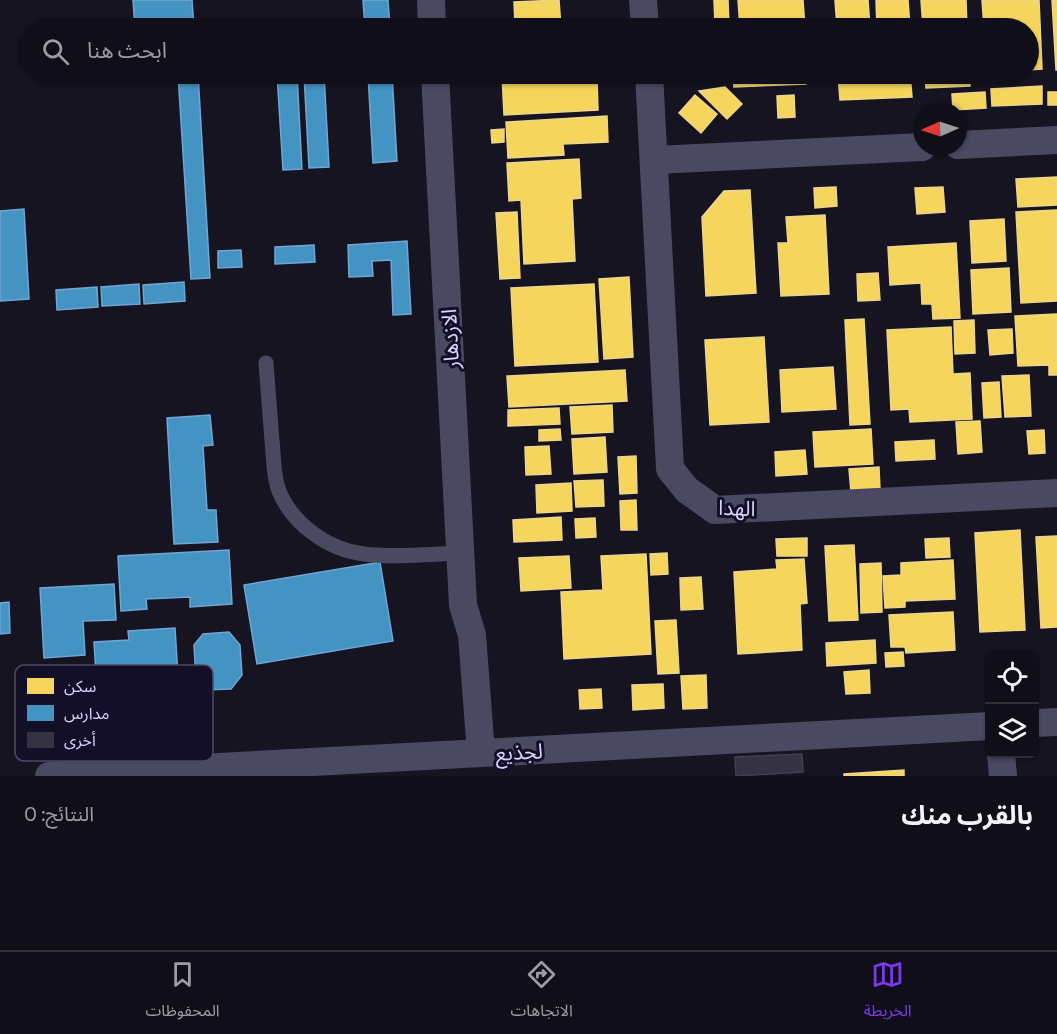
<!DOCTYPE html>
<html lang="ar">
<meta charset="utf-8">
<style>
:root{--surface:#100f19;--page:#1e1d26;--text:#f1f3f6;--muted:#9c9ca2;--line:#302f38;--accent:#7c3aed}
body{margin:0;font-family:Commissioner,"Noto Sans Arabic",sans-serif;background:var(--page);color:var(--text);direction:rtl}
.controls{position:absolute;right:18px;bottom:18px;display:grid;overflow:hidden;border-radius:9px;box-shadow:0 2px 4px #0004}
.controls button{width:54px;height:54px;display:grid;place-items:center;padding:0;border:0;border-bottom:2px solid var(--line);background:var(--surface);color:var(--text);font:30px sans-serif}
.compass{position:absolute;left:913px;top:102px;width:54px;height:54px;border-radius:50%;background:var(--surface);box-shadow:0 2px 4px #0004;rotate:267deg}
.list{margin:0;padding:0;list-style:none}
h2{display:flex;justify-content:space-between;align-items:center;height:78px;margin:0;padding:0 24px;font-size:26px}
h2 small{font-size:20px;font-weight:400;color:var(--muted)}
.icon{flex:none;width:33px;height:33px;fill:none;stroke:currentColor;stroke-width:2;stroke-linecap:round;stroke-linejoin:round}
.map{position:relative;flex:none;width:1057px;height:776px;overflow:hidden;direction:ltr}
.search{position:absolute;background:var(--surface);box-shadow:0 2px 4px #0004;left:18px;right:18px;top:18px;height:66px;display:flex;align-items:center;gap:15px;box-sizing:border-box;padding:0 21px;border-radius:33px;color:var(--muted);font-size:22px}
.sheet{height:174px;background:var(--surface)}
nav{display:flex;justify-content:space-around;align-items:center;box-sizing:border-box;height:84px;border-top:2px solid var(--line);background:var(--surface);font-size:16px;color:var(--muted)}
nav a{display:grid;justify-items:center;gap:3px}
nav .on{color:var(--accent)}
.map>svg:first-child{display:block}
</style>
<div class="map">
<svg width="1057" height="776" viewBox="0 0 1057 776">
<rect width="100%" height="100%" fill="#161421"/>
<g fill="#f6d55c" stroke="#edd58d" stroke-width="1.5">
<polygon points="559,0 561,28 499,28 499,25 515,25 514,2"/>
<polygon points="714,0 728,0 729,28 693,28 693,25 715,24"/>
<polygon points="738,0 803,0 805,28 740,28"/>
<polygon points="835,0 868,0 870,28 837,28"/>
<polygon points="876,0 908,0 910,28 877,28"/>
<polygon points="921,0 966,0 967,28 923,28"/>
<polygon points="982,0 1039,0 1042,69 1028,70 1028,28 984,28"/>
<polygon points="1052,0 1057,0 1057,70 1056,70"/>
<polygon points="502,74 563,74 563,78 597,77 598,110 504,115"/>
<polygon points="689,74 731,74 732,81 690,83"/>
<polygon points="733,74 805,74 806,84 734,87"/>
<polygon points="838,74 910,74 912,97 840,100"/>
<polygon points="925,74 970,74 970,86 926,88"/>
<polygon points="1042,86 1042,104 992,106 991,89"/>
<polygon points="725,87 742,104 727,119 699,91"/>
<polygon points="985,92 986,108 953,110 952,94"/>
<rect x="1048" y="92" width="9" height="13"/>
<polygon points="695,95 717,114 701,133 679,113"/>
<polygon points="794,95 795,117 778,118 777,96"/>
<polygon points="607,116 608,142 563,144 564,155 508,158 506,122"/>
<polygon points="504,129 504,142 492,143 491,130"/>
<polygon points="579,159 581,198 572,199 575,261 524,264 521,200 509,201 507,163"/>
<polygon points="1057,177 1057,205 1018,207 1016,179"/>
<polygon points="836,187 837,206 815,208 814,188"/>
<polygon points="943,187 945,212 917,214 915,188"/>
<polygon points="750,190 756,293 706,296 702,217 724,191"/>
<polygon points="1057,210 1057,301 1021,303 1016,212"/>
<polygon points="517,212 520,278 500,279 496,213"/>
<polygon points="825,215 829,294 781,296 778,243 788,243 786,217"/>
<polygon points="1004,219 1006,261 972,263 970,221"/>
<polygon points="956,243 960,318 933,319 932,304 922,304 921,283 890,285 888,247"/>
<polygon points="1009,268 1011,312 973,314 971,270"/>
<polygon points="878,273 880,300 858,301 857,274"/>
<polygon points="629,277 633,357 604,359 599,279"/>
<polygon points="594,284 598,362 515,366 511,288"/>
<polygon points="1057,314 1057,375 1049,375 1049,365 1018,366 1015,316"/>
<polygon points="864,319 870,424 850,425 845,320"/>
<polygon points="974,320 975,353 955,354 954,321"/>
<polygon points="951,327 953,374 970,373 972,419 910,422 909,409 891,410 887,330"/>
<polygon points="1012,329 1013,353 990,355 988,330"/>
<polygon points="764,337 769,422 710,425 705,340"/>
<polygon points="833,367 836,409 782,412 780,370"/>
<polygon points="625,370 627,401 509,407 507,376"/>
<polygon points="1029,375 1031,416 1005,417 1002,376"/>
<polygon points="999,382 1001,417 984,418 982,383"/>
<polygon points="612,405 613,432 572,434 570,407"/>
<polygon points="559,408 560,424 508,426 508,410"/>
<polygon points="980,421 982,452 958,454 956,422"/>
<polygon points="560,429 561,440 539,441 539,430"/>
<polygon points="871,429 873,464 815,467 813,432"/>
<polygon points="1044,430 1045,453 1029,454 1027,431"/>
<polygon points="605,437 607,472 574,474 572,439"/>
<polygon points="934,440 935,459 896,461 895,442"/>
<polygon points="549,446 551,474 526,475 525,447"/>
<polygon points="805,450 807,474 776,476 775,452"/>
<polygon points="636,456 637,493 620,494 618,457"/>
<polygon points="879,467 880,490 851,492 849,469"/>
<polygon points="603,480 604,506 576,507 574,481"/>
<polygon points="571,483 572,511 537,513 536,485"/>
<polygon points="636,500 637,530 621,530 620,501"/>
<polygon points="561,517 562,540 514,542 513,520"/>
<polygon points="595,518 596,537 576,538 575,519"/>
<polygon points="1020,530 1025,630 980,632 975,533"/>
<polygon points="1057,536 1057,627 1041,628 1036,537"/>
<polygon points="807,538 807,556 777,556 776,539"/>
<polygon points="949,538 950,557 926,558 925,539"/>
<polygon points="854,545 858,620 829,621 825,546"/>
<polygon points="667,553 668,574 651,575 650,554"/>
<polygon points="646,554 651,654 564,659 561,592 603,590 601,556"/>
<polygon points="569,556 571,588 521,591 519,558"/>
<polygon points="804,559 807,603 800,604 802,650 738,654 734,572 777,569 776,560"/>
<polygon points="953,560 955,599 905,601 905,607 885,608 883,576 901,575 901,563"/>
<polygon points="881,563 882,612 861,613 860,564"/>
<polygon points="701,577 703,609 681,610 680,578"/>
<polygon points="953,612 955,650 906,653 905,647 891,647 889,615"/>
<polygon points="676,620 679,673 658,674 655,621"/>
<polygon points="875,640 876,663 827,666 826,643"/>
<polygon points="903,652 904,666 886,667 885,653"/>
<polygon points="869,670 870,693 846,694 844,672"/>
<polygon points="706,675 707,708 683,709 681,676"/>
<polygon points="663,684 664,708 633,710 632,685"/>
<polygon points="601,689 602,708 580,709 579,690"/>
<polygon points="904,770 904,776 844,776 844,774"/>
</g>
<g fill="#4393c3" stroke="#70a6d5" stroke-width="1.5">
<polygon points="133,0 192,0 194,28 135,28"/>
<polygon points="363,0 388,0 390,28 365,28"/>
<polygon points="178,74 198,74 210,278 191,279"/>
<polygon points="277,74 297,74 302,169 283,170"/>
<polygon points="304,74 324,74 329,167 309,168"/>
<polygon points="368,74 392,74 397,161 373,163"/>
<polygon points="24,209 29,299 0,301 0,211"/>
<polygon points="407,241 411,314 393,315 391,260 372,261 373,276 349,277 348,245"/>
<polygon points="314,245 315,262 275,264 275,247"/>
<polygon points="241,250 242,267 218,268 218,251"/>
<polygon points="184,282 185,301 144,304 143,285"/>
<polygon points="139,284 140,304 102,306 101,287"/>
<polygon points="97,287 98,307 57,310 56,290"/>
<polygon points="210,415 213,445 203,446 207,510 216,510 218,542 174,544 167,418"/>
<polygon points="229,550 232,604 190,607 190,597 146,599 147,609 121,611 118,556"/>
<polygon points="380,562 393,641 257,664 244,585"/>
<polygon points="114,584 116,620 83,621 85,655 44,658 40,588"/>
<polygon points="9,602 10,633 0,634 0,603"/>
<polygon points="175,628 179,692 139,695 139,704 98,707 94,642 129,640 128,631"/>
<polygon points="229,632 240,645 242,675 231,689 204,690 196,680 194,645 203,634"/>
</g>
<polygon fill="#343243" stroke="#433f54" stroke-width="1.5" points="802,754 803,772 736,776 735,757"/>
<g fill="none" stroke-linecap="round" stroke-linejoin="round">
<path stroke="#4a4962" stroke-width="15" d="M266,363C268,389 270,415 272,441C274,458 273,476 279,491C293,525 329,550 364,554C394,558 430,554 461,553"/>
<g stroke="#4a4962" stroke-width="28">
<polyline points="431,0 432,28"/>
<polyline points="643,0 645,28"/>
<polyline points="435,74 463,605 472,635 481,753"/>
<polyline points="649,74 670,469 687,490 715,510 1057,493"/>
<polyline points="958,145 1057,140"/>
<polyline points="655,160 922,147"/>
<polyline points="1034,723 1057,722"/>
<polyline points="1001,754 1003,776"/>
<polyline points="49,776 990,726"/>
</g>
</g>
<g text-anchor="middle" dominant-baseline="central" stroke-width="6" stroke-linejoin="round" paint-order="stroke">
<g font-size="21" fill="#d9d4ff" stroke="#130f26">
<text transform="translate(449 339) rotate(-93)">الازدهار</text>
<text transform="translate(737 507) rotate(2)">الهدا</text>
<text transform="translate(519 751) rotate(-3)">لجذيع</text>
</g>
</g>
<rect x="15" y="665" width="198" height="96" rx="9" fill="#130f26" stroke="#4e4a67" stroke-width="1.5"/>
<rect x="27" y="678" width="27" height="16" fill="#f6d55c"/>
<rect x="27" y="705" width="27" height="16" fill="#4393c3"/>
<rect x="27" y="732" width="27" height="16" fill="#343243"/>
<g font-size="16" fill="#d9d4ff">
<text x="64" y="692">سكن</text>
<text x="64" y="719">مدارس</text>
<text x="64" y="746">أخرى</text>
</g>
</svg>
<div class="controls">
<button><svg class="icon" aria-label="locate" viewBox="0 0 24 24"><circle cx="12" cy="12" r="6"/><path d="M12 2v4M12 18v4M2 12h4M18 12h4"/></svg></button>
<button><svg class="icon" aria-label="layers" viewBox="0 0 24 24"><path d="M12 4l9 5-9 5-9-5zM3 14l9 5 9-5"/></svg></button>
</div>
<svg class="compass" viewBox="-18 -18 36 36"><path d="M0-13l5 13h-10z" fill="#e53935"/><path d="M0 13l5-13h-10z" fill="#9c9ca2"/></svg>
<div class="search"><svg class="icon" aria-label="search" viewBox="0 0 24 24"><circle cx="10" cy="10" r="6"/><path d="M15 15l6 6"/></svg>ابحث هنا</div>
</div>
<section class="sheet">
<h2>بالقرب منك<small>النتائج: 0</small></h2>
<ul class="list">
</ul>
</section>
<nav>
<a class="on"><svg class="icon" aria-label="map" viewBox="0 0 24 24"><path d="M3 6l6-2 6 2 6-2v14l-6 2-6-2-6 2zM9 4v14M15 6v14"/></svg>الخريطة</a>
<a><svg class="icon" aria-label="directions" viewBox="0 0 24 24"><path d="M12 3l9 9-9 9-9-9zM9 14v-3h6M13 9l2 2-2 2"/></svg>الاتجاهات</a>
<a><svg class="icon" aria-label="saved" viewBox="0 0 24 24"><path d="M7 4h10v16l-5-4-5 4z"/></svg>المحفوظات</a>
</nav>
